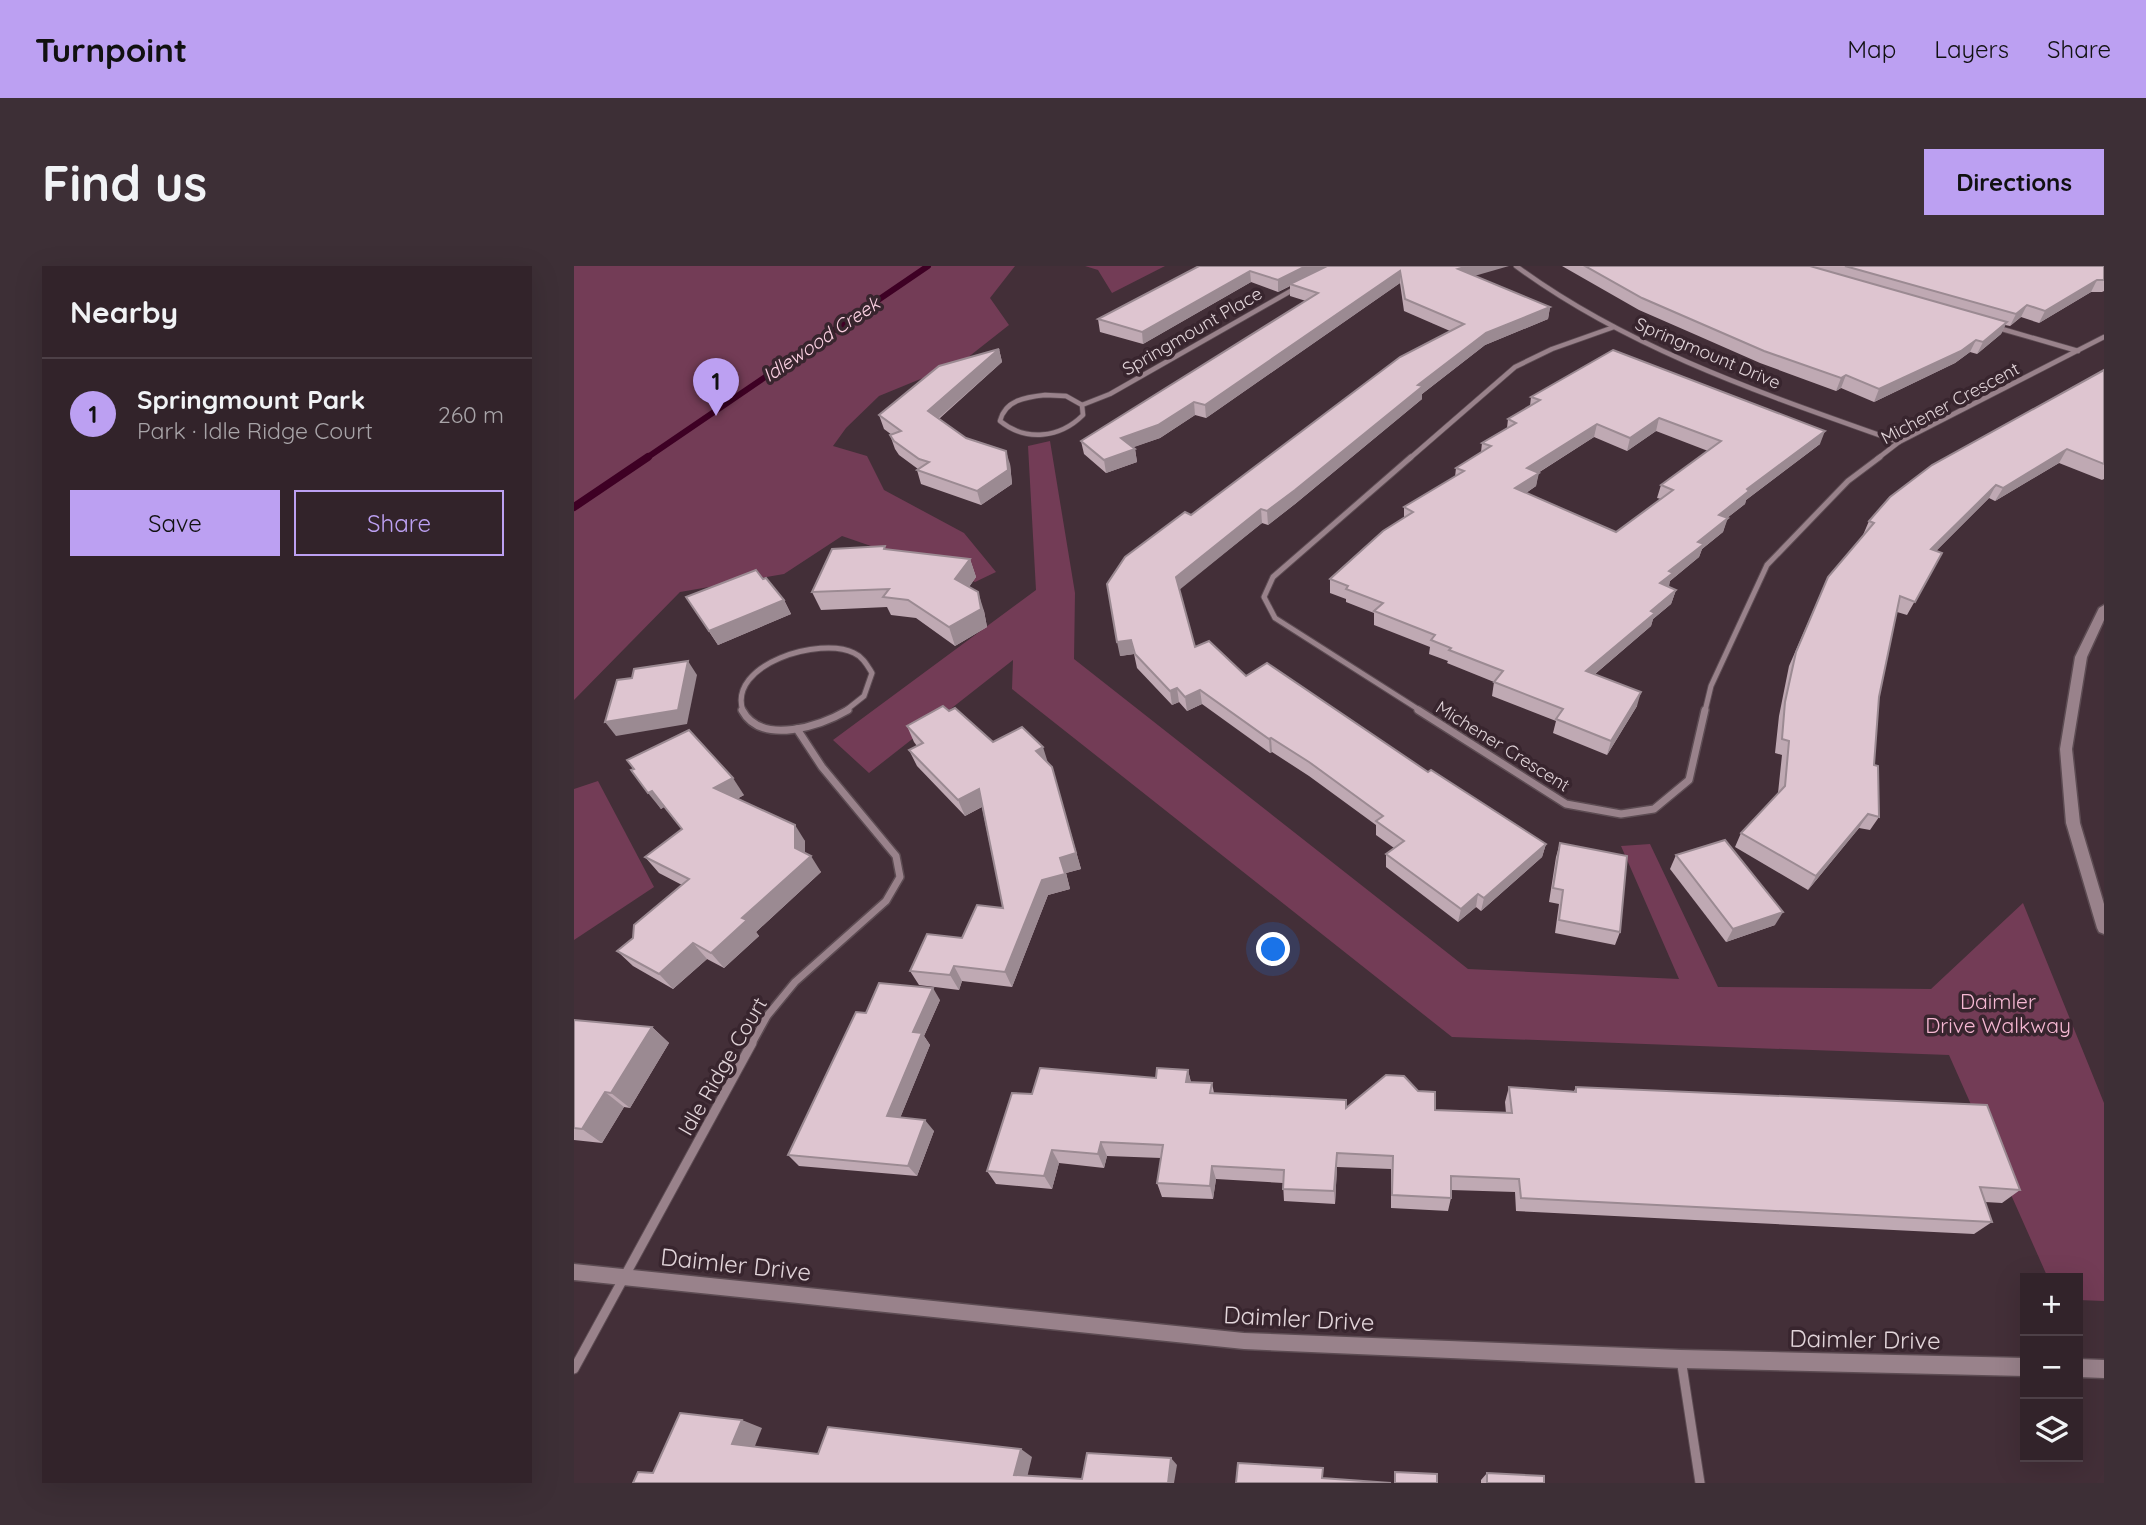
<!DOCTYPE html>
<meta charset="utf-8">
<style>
:root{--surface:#32232a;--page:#3d2f36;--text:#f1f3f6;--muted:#a8a4a8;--line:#4d4047;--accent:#bca0f2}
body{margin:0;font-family:Quicksand,sans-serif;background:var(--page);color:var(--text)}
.controls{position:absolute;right:21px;bottom:21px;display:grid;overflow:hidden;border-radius:0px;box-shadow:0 7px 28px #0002}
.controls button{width:63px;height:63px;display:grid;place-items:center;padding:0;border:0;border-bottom:2px solid var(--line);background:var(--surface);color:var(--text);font:35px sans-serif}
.you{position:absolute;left:700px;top:684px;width:24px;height:24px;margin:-18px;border:5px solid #fff;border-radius:50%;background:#1a73e8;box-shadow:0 0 0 10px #1a73e833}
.badge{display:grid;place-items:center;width:46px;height:46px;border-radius:50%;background:var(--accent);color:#111;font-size:23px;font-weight:700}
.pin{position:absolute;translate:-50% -58px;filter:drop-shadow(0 2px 4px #0008)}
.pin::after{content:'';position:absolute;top:37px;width:24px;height:21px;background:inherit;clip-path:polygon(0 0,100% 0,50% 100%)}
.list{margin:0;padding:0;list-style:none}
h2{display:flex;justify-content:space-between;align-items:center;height:91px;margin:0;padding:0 28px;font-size:30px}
h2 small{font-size:23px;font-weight:400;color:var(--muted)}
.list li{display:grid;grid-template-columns:46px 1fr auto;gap:21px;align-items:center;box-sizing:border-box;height:112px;padding:0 28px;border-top:2px solid var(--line)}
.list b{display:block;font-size:26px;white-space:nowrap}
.list p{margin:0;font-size:23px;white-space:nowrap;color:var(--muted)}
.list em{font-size:23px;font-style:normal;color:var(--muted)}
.actions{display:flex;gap:14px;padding:21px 28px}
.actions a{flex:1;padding:16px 0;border:2px solid var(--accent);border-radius:0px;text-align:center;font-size:24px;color:var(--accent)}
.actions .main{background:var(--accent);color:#111}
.icon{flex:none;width:38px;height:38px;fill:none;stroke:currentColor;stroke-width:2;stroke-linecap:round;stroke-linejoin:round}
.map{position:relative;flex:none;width:1530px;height:1217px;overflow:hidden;border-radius:0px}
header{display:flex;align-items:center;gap:42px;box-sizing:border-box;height:98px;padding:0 35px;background:var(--accent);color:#111}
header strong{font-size:33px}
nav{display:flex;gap:38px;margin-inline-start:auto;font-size:24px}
.intro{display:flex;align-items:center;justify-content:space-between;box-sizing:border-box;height:168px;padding:0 42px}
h1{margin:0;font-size:49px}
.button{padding:18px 32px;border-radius:0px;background:var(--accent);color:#111;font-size:24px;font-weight:700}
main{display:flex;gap:42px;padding:0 42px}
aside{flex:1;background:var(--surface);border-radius:0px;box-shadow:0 7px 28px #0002}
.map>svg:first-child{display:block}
</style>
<header>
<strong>Turnpoint</strong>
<nav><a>Map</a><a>Layers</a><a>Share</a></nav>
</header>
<div class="intro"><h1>Find us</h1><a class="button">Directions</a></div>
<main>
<aside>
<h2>Nearby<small></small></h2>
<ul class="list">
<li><span class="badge">1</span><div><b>Springmount Park</b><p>Park · Idle Ridge Court</p></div><em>260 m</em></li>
</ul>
<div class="actions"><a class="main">Save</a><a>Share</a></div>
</aside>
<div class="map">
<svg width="1530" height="1217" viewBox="0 0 1530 1217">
<rect width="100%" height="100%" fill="#432f38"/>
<g fill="#733c56">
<polygon points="0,0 441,0 416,32 435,59 388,96 305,130 272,162 259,180 293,190 310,224 390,267 422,306 401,316 268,270 210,308 106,326 0,434"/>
<polygon points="511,0 591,0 538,27 524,4"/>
<polygon points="476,175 501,327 500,393 894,703 1105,713 1047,580 1076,578 1144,721 1357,723 1449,637 1530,837 1530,1035 1504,1034 1504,1012 1474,1012 1375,789 878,771 438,423 439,394 295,507 259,474 462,324 454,180"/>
<polygon points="24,515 80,621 0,674 0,523"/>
</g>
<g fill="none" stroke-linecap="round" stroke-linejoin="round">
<polyline stroke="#3e0024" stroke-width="6" points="71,193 354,0"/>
<polyline stroke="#3e0024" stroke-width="8" points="0,241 74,191"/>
<defs>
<g id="minor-far3">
<path d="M942,0C1056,84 1193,129 1325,176"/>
<polyline points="1421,61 1504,85"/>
<path d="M471,129L492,130L508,139L509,149C486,172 452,176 426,155C431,134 452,131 471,129Z"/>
<polyline points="508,139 536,128 722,22"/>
<polyline points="835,193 941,101 978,83 1040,61"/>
<polyline points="1303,193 1325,176 1530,71"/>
</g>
<g id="minor-far2">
<polyline points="837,191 699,311 690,331 701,352 847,445"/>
<path d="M169,445C153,398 247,370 280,387C289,391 293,399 298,407L290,430L271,445"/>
<polyline points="1131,445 1137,420 1193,299 1274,215 1306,191"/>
</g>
<g id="minor-far1">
<path d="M168,444C188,481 248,459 274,444"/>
<polyline points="844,444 992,538 1047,548 1080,543 1115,514 1131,444"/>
<polyline points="177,779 193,750 221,716 312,635 326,611 322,590 248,501 223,463"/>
</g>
<g id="minor">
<polyline points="1107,1093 1126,1217"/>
<polyline points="0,1103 178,777"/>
</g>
<g id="tertiary">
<polygon points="0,998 670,1067 1107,1084 1451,1092 1451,1110 1107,1102 670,1083 0,1014"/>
<polygon points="1504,1093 1530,1094 1530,1112 1504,1111"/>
</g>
<polygon id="secondary" points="1530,339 1530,354 1513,391 1498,483 1506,557 1530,638 1530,668 1525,666 1523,662 1492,557 1486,483 1501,391 1525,342"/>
</defs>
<use href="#minor-far3" stroke="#5d4c53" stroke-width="6"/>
<use href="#minor-far2" stroke="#5d4c53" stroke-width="7"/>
<use href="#minor-far1" stroke="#5d4c53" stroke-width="10"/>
<use href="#minor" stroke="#5d4c53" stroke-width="11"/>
<use href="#tertiary" stroke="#5d4c53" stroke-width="3"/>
<use href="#secondary" stroke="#5d4c53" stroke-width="3"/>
<use href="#minor-far3" stroke="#99828b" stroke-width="4.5"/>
<use href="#minor-far2" stroke="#99828b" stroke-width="5"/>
<use href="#minor-far1" stroke="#99828b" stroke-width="7"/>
<use href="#minor" stroke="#99828b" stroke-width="9"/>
<use href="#tertiary" fill="#99828b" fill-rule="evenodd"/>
<use href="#secondary" fill="#99828b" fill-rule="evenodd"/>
</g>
<g fill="#bfa9b3" fill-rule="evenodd">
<polygon points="625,0 900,10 976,41 974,53 911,79 848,128 848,133 721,238 694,259 688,257 605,323 621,381 672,410 854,506 972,578 968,591 907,645 902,641 884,656 812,601 812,588 820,582 802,569 802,559 735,510 698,486 696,487 628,438 613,445 605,436 598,439 563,402 560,388 546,390 617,249 876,65 830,45 826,17 632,152 621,149 586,172 559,181 561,183 563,196 532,207 510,188 507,175 732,35 716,30 716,20 704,26 677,16 569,78 526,66 524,53"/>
<polygon points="988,0 1530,0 1530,25 1528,26 1517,26 1465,57 1447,51 1436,60 1431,59 1427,68 1403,88 1396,86 1381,97 1300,136 1267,122 1262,125 1186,97 1120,68 1065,44"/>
<polygon points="425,83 428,96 365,153 392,172 436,198 438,218 407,239 347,218 343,204 344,203 325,189 321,183 316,169 318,169 310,163 305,149"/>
<polygon points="1530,104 1530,213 1528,214 1485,197 1421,235 1415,232 1362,285 1368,287 1333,349 1323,346 1305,431 1300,499 1305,551 1296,564 1285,562 1234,624 1161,581 1167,567 1204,527 1208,489 1201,487 1205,450 1215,400 1254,311 1290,269 1289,269 1295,255"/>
<path d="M957,131L1246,178L1172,234L1171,238L1153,252L1149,266L1128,283L1125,291L1096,315L1094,321L1102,324L1097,338L1079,353L1077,360L1020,409L1063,440L1033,489L979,467L982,455L918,430L920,416L873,397L874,395L855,388L856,381L800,359V347L772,336V333L756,327V313L830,252V241L881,211L882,202L907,186L908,177L933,162L934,153L956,140ZM1082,165L1134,185L1087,219L1083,232L1087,233L1042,266L952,227L962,220L964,207L1020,171L1053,185Z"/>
<polygon points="312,284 396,293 402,311 395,321 410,345 413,361 381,380 342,352 317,349 313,341 247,344 238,326"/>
<polygon points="189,313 210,334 217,348 144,379 112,331"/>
<polygon points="375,445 419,476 474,497 478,501 507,603 492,607 496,623 474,629 438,721 388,715 385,724 345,719 336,705 388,672 429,642 408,541 391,550 343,500 335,484 343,480 340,476 333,460"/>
<polygon points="60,503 170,529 163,533 231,575 231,587 247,606 182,666 185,670 150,702 133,693 99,723 59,700 43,685 59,672 108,619 85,607 71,591 108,563 90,541 87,543"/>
<polygon points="986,577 1046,666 1041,679 981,667 985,638 975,636 982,591"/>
<polygon points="1102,589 1201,659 1152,676 1096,603"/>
<polygon points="366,734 350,770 356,779 326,852 360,865 343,910 225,900 214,889 292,747"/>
<polygon points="0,754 78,761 95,777 56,842 50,841 28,877 0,874"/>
<polygon points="614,804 617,816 638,817 640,827 772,842 861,844 932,847 931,836 935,821 1000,825 1002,821 1446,924 1428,937 1411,936 1418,956 1400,968 942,945 941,926 877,924 877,932 874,945 817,942 817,903 763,901 761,938 710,935 709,917 642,913 639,933 588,931 583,917 587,892 533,890 530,902 485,897 478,923 422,918 413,905 458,828 582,812"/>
<polygon points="913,1207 970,1217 907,1217 907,1214"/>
</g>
<g fill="#9b8a92">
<polygon points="732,0 760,0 716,18 716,20 704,26 704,14"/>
<polygon points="894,0 935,0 883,15 884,3"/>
<polygon points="676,5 677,16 569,78 568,66"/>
<polygon points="826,5 826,17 632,152 631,139"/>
<polygon points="1523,14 1517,26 1465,57 1471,45"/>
<polygon points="1453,39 1447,51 1436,60 1442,48"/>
<polygon points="976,41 974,53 911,79 848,128 848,133 721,238 694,259 693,245 844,119 912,67"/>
<polygon points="1433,56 1427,68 1403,88 1409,76"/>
<polygon points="1402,74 1396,86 1381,97 1300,136 1305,123"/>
<polygon points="425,83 428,96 358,158 354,145"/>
<polygon points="1272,109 1267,122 1262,125 1267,112"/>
<polygon points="620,136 621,149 586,172 549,185 547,172"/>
<polygon points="1085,152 1082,165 1053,185 1056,172"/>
<polygon points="1023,158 1020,171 951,215 953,202"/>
<polygon points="1251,165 1246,178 1172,234 1171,238 1140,262 1145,249 1173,223"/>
<polygon points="561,183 563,196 532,207 530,194"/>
<polygon points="1493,183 1485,197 1421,235 1429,222"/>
<polygon points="432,185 436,198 438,218 407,239 403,225"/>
<polygon points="965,207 962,220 939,236 941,222"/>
<polygon points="1422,219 1415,232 1350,297 1357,283"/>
<polygon points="687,243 688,257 604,325 602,311"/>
<polygon points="1154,252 1149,266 1128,283 1125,291 1096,315 1095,321 1082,331 1086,317 1095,305 1124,276"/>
<polygon points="396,293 402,311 388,331 381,313"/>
<polygon points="1102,324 1097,338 1079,353 1077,360 1008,419 1012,405 1077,345"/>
<polygon points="404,326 410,345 413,361 381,380 375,361"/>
<polygon points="210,334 217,348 144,379 135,365"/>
<polygon points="557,374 560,388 546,390 543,376"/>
<polygon points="114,395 123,409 113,458 42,470 31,456"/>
<polygon points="603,422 605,436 598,439 596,425"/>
<polygon points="626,424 628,438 613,445 611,431"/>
<polygon points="1067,426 1063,440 1033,489 1037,475"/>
<polygon points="697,472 698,486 696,487 695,473"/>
<polygon points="469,481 474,497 462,485"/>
<polygon points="478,501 507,603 492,607 496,623 474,629 438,721 431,706 468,614 486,592"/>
<polygon points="159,512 170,529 152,538 140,522"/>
<polygon points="405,523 411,539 391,550 384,534"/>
<polygon points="78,525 90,541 87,543 74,527"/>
<polygon points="1294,548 1285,562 1234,624 1242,610"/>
<polygon points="221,559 231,575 231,594 237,590 247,606 182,666 185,670 150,702 137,687 221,582"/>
<polygon points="972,578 968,591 907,645 910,632"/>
<polygon points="904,628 902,641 884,656 887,643"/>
<polygon points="1209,646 1201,659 1152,676 1159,663"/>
<polygon points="119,677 133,693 99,723 85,708"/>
<polygon points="380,700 388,715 385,724 376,709"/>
<polygon points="359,722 366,734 350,770 356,779 322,862 313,850 339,766"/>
<polygon points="78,761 95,777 56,842 37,827"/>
<polygon points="614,804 617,819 612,816"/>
<polygon points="31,826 50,841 28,877 8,863"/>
<polygon points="351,854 360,865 343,910 334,900"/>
<polygon points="527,876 533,890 530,902 524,888"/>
<polygon points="478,884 485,897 478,923 470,910"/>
<polygon points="763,887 763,901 761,938 760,925"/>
<polygon points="638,900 642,913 639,933 636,920"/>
<polygon points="168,1154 188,1162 179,1185 158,1178"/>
<polygon points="447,1183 458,1191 452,1216 440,1209"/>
<polygon points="597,1192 603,1199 600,1217 594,1217"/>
</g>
<g fill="#dec5d0" stroke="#9b8a92" stroke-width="2" fill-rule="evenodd">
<polygon points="625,0 732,0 704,14 676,5 568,66 524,53"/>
<polygon points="753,0 894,0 884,3 976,41 912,67 844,119 849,120 721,224 693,245 687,243 602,311 621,381 635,375 672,410 693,397 854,506 857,504 972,578 910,632 904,628 887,643 812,588 830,575 802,555 809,550 735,496 697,472 695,473 626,424 611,431 603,422 596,425 561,388 557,374 543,376 533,318 551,291 611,246 617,249 826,91 890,58 831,33 826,5 631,139 620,136 584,159 547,172 561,183 530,194 507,175 744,27 716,18"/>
<polygon points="1011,0 1236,0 1433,56 1409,76 1402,74 1387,85 1305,123 1272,109 1267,112 1190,85 1068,32"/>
<polygon points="1271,0 1530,0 1530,14 1523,14 1471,45 1453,39 1442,48"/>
<polygon points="425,83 354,145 392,172 432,185 434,204 403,225 343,204 355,196 345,193 320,175 316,169 327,165 305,149 365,100"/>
<path d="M1039,84L1251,165L1173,223L1175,225L1145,249L1154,252L1124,276L1130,278L1095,305L1099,307L1086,317L1102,324L1077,345L1081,347L1012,405L1067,426L1037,475L982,453L989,443L920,416L929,405L875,384L877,382L857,374L861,369L800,345L809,337L772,323L774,320L756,313L809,265L839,246L830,241L890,205L882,202L917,180L908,177L942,157L934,153L966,134L957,131ZM1085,152L1147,175L1087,219L1099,224L1042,266L941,222L965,207L953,202L1023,158L1056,172Z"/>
<polygon points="1530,104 1530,198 1493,183 1429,222 1422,219 1357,283 1368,287 1341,336 1326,330 1305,431 1300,499 1304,500 1305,551 1294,548 1242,610 1167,567 1211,520 1215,475 1208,473 1211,436 1222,386 1254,311 1300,257 1295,255 1316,231 1358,199"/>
<polygon points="311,280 310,283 396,293 381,313 404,326 407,343 375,361 334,334 309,331 315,323 238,326 258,283"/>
<polygon points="182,304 189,313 192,312 210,334 135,365 112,331"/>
<polygon points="114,395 104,444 31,456 43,414 58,412 60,403"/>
<polygon points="369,440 375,445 381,442 419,476 448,461 469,481 462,485 478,501 502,587 486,592 491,608 468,614 431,706 380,700 376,709 336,705 353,668 388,672 403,639 429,642 405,523 384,534 335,484 349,477 333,460"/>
<polygon points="115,464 159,512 140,522 221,559 221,582 237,590 168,652 173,654 137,687 119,677 85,708 43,685 59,672 60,659 115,613 71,591 108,563 78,525 74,527 57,504 60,503 53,494"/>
<polygon points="1151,574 1209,646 1159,663 1102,589"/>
<polygon points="986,577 1053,590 1046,666 985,654 989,624 979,622"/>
<polygon points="305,717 359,722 339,766 348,767 313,850 351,854 334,900 214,889 282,746 292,747"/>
<polygon points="0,754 78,761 37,827 31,826 8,863 0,862"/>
<polygon points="466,802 582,812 583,802 614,804 612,816 638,817 636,827 772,834 772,842 812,809 830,810 844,825 861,826 861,844 938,847 935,821 1002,826 1002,821 1413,839 1446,924 1406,921 1418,956 947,932 945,913 877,910 877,932 818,929 819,890 763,887 760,925 709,923 710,904 638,900 636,920 583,917 589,879 527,876 524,888 478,884 470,910 413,905 438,827 458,828"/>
<polygon points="106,1147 168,1154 158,1178 244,1188 254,1161 447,1183 440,1209 508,1213 513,1187 597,1192 594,1217 59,1217 64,1206 79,1207"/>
<polygon points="664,1197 749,1202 748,1212 817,1217 662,1217"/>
<polygon points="821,1206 863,1208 863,1217 821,1217"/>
<polygon points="913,1207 970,1210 970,1217 913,1217"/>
</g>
<g text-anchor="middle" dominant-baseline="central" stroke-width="7" stroke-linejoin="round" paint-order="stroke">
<g font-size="18" fill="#e2d5da" stroke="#38252e">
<text transform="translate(618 65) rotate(-30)">Springmount Place</text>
<text transform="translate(1134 87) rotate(23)">Springmount Drive</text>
<text transform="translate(1376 137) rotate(-28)">Michener Crescent</text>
<text transform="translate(929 480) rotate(32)">Michener Crescent</text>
</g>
<g font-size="19" font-style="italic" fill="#fdd2e4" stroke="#38252e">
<text transform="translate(247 73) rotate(-34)">Idlewood Creek</text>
</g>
<g font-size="21" fill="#f6b8d3" stroke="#38252e">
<text x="1424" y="735">Daimler<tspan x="1424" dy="24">Drive Walkway</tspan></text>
</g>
<g font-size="21" fill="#e2d5da" stroke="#38252e">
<text transform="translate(148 800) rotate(-60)">Idle Ridge Court</text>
</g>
<g font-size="24" fill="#e2d5da" stroke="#38252e">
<text transform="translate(162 998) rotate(6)">Daimler Drive</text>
<text transform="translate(725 1052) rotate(3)">Daimler Drive</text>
<text transform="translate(1291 1073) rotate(1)">Daimler Drive</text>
</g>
</g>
</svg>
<div class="controls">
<button>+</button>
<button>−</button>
<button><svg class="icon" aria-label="layers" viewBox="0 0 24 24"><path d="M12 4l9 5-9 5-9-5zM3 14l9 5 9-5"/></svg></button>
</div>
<div class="you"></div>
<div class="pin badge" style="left:142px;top:150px">1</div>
</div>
</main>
